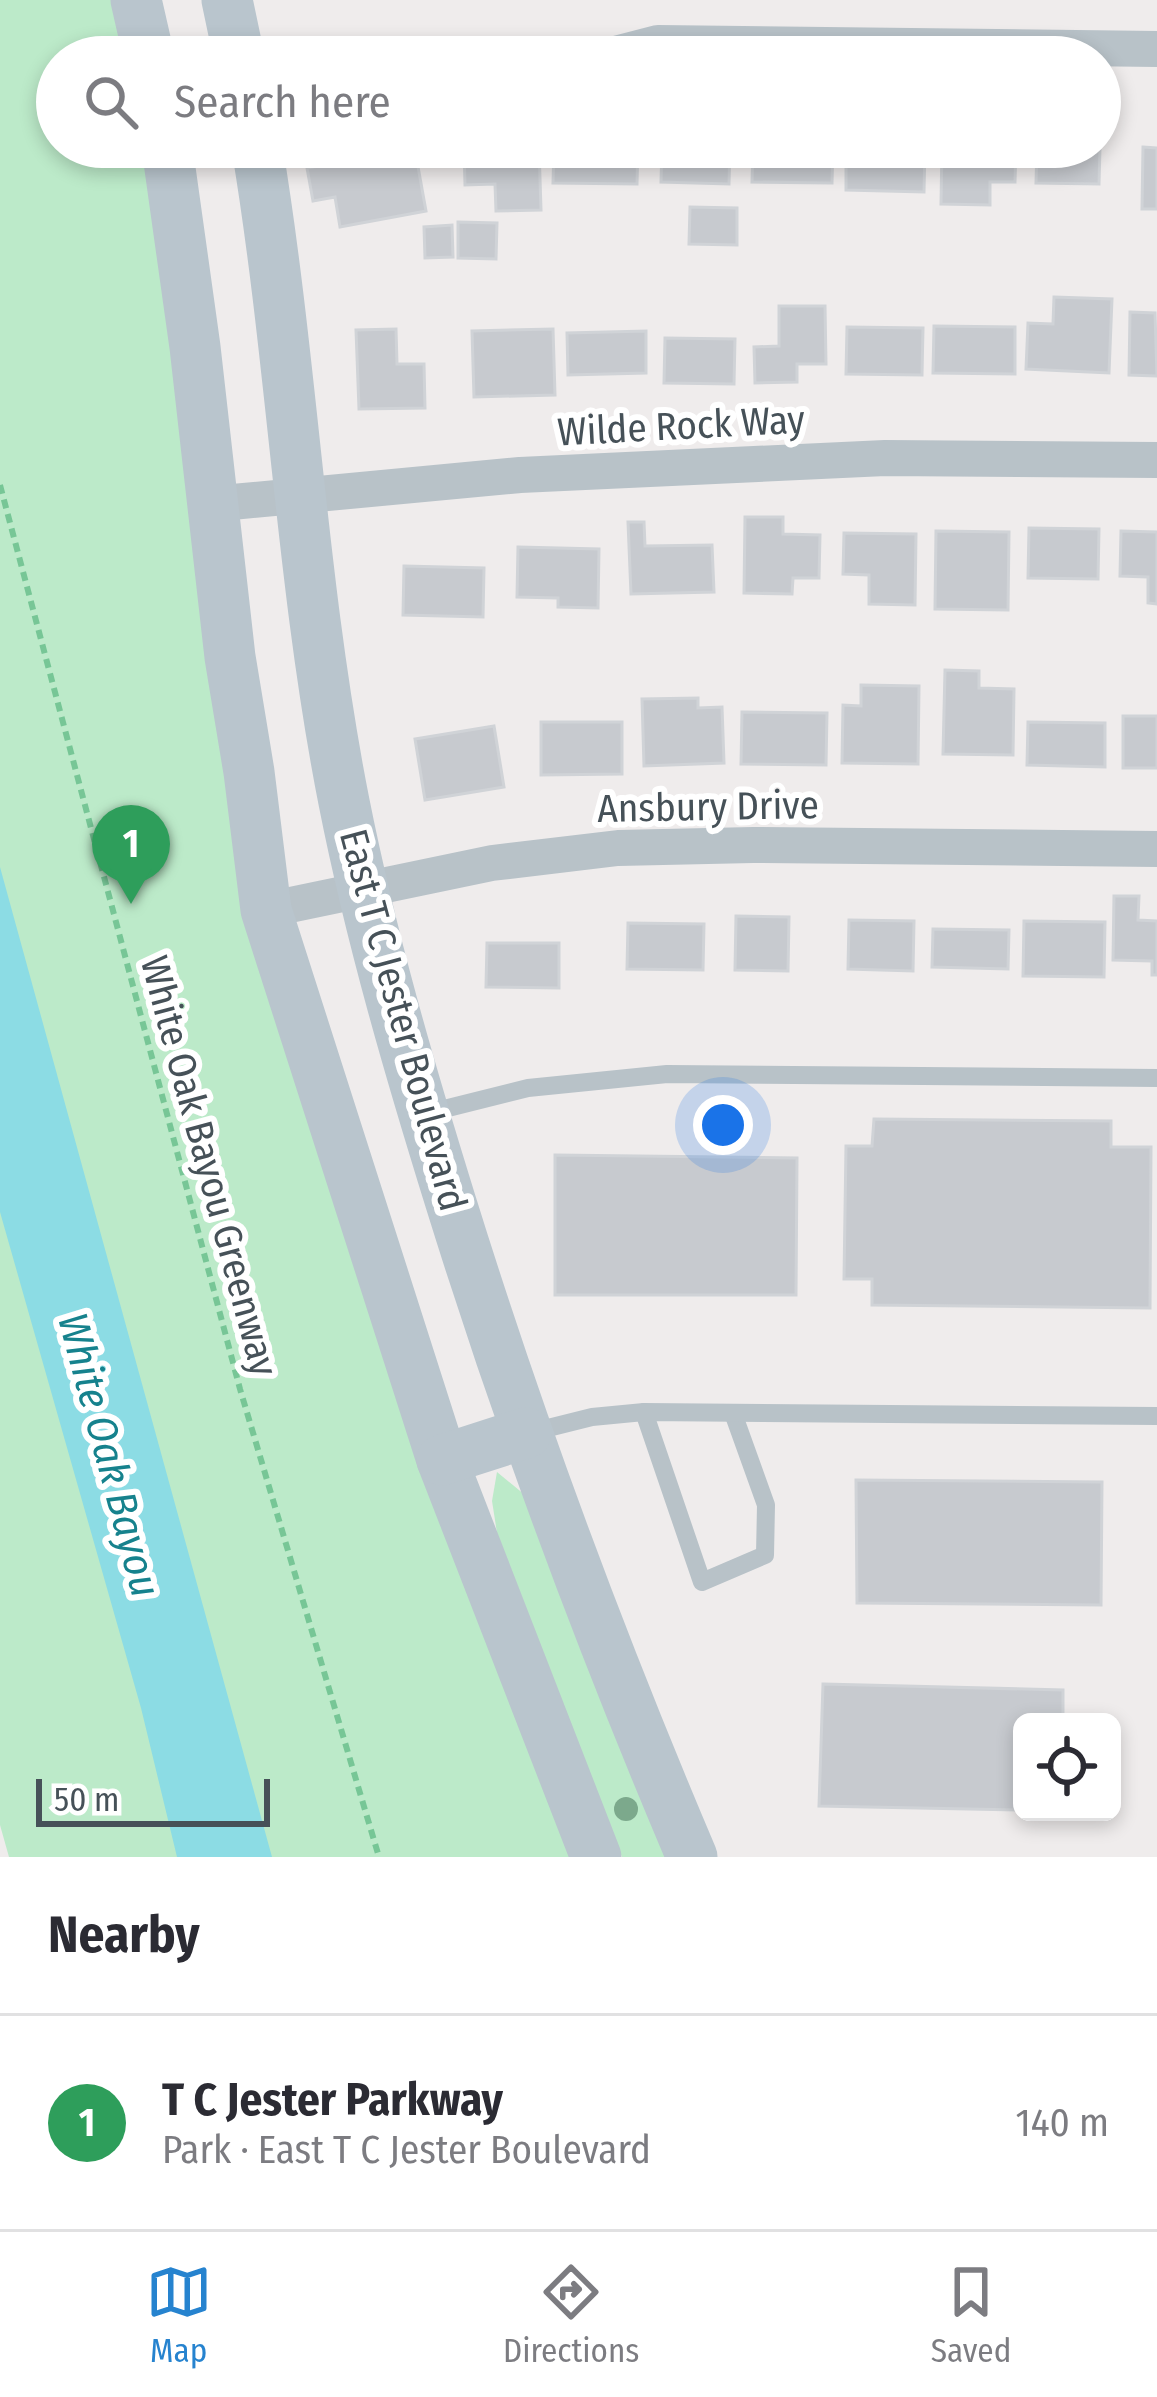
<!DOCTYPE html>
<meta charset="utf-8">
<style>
:root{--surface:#fff;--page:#f7f7f7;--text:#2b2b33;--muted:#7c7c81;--line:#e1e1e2;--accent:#2683cf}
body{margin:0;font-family:"Fira Sans Condensed",sans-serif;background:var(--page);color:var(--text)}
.controls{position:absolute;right:36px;bottom:36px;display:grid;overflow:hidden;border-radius:18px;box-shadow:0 6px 18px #0003}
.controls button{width:108px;height:108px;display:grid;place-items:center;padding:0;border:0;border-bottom:3px solid var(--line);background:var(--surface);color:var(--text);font:60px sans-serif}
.scale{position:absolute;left:36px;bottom:30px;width:234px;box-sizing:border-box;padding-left:12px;border:6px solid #465158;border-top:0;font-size:33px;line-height:42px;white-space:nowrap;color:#465158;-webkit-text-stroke:9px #fff;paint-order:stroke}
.you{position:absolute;left:723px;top:1125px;width:42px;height:42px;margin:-30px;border:9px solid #fff;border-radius:50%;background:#1a73e8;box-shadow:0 0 0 18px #1a73e833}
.badge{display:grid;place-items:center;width:78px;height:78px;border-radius:50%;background:var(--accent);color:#fff;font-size:39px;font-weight:700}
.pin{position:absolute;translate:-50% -99px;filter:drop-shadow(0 3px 6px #0008)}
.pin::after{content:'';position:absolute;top:63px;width:42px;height:36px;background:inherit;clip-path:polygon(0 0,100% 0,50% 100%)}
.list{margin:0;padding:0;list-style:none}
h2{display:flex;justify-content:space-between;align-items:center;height:156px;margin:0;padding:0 48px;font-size:51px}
h2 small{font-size:39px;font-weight:400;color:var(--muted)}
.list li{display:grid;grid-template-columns:78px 1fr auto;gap:36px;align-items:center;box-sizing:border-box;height:216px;padding:0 48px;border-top:3px solid var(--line)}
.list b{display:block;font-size:45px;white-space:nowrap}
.list p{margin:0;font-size:39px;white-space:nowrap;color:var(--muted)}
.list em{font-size:39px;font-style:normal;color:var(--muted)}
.icon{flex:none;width:66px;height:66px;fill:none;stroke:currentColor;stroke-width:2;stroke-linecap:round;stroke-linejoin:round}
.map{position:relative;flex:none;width:1157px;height:1857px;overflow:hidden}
.search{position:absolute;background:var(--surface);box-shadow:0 6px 18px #0003;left:36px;right:36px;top:36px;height:132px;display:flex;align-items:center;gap:30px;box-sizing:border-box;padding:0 42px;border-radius:66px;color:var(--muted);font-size:45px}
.sheet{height:372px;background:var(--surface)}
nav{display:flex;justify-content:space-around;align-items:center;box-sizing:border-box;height:168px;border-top:3px solid var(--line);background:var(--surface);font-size:33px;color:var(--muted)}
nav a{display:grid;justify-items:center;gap:6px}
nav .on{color:var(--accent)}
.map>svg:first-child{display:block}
</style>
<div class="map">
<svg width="1157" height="1857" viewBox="0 0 1157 1857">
<rect width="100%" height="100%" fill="#efecec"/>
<g fill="#bceac9">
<polygon points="0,0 125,0 136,57 57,57 57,147 153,147 233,765 580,1857 9,1857 0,1825"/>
<polygon points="497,1472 525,1495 673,1857 622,1857 497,1533 492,1501"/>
</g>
<polygon fill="#8cdce4" points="0,867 272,1857 177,1857 141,1708 0,1212"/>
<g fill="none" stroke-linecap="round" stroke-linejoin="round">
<polyline stroke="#8cdce4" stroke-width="9" points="194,1174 216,1166"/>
</g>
<g fill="#c7cacf" stroke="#d0d3d7" stroke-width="3">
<polygon points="464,147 539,147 541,210 496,211 495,184 465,185"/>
<polygon points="554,147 638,147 637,184 553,183"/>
<polygon points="662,147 730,147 729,184 661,182"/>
<polygon points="753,147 833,147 832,183 752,182"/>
<polygon points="846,147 925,147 924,192 846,190"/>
<polygon points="942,147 1016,147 1015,182 990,182 990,205 941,204"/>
<polygon points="1037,147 1100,147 1099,184 1036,183"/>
<polygon points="1143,147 1157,148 1157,209 1142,209"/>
<polygon points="415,150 426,211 340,227 335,197 313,201 307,168"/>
<polygon points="690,207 737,208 737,245 689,244"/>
<polygon points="458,222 497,223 496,259 458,258"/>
<polygon points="452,225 453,257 425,258 424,227"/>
<polygon points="1054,297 1112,299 1109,373 1026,369 1028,323 1053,324"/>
<polygon points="779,306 825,306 826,364 797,364 797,382 755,383 754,347 779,346"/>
<polygon points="1130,312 1155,313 1157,376 1129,375"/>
<polygon points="934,326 1015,327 1015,374 933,373"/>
<polygon points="847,327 923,328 922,375 846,374"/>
<polygon points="396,329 397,364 424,364 425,408 359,409 356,330"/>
<polygon points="553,329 555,395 474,397 472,331"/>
<polygon points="646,331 646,373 568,375 567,333"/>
<polygon points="665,338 735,339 734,384 664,383"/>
<polygon points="745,517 783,517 783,534 820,535 819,578 793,578 792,594 744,593"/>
<polygon points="628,522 644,522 645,546 712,545 714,592 631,594"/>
<polygon points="1029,528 1099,529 1098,579 1028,578"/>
<polygon points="936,531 1009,532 1008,610 935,609"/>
<polygon points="1121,531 1157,532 1157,604 1148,603 1148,577 1120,576"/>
<polygon points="844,533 916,534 915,605 869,604 869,575 843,574"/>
<polygon points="518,547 599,549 598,608 558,607 558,598 517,597"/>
<polygon points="404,566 484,568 483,617 403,615"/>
<polygon points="945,670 979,671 979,688 1014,689 1013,755 943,754"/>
<polygon points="861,685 919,686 918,764 842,763 843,705 861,706"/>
<polygon points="698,698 698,708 722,707 724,763 644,766 642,699"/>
<polygon points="742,712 827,713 826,765 741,764"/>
<rect x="1123" y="716" width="34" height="52"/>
<polygon points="541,722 622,722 622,774 541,775"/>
<polygon points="1028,722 1105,723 1105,767 1027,765"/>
<polygon points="494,726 504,787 425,800 415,739"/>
<polygon points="1114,896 1139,896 1138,920 1157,921 1157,975 1152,975 1152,961 1113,960"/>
<polygon points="736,916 789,917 788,971 735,970"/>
<polygon points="849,920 914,921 913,971 848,969"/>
<polygon points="1024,921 1105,922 1104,977 1023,976"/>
<polygon points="628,923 704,924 703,970 627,969"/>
<polygon points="933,929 1009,930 1008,969 932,967"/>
<polygon points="487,943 559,943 559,988 486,987"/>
<polygon points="874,1119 1111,1121 1111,1147 1151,1147 1150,1308 872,1305 872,1279 844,1279 846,1146 872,1146"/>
<polygon points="555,1155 797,1158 796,1295 555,1295"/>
<polygon points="856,1480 1102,1482 1101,1605 857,1603"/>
<polygon points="823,1684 1063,1690 1063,1722 1022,1722 1022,1810 819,1806"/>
</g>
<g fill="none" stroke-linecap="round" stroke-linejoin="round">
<polyline stroke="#77c696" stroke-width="6" stroke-dasharray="9 6" stroke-linecap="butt" points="0,485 240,1389 379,1857"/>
<g stroke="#b8c2c8" stroke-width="18">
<polyline points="428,1113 528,1088 667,1074 1157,1078"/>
<polyline points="644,1412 702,1582 765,1555 766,1505 733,1413"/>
<polyline points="528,1433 592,1417 644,1412 1157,1416"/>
</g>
<g stroke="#b8c2c8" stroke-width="36">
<polyline points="604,57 658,43 1157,49"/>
<polyline points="211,504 520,475 885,458 1157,460"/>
<polyline points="266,910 492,863 618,848 753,845 1157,849"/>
</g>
<g stroke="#b9c5cd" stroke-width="51">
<polyline points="136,0 149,57"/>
<polyline points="227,0 239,57"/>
<polyline points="167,147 195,347 230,657 249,772 266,910 442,1460 596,1857"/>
<path d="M257,147C293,364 301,585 344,802C371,938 410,1071 451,1203C520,1425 601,1643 692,1857"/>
<polyline points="442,1460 526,1433"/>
</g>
</g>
<circle fill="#7ca98c" cx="626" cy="1809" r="12"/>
<g text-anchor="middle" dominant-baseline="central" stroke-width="12" stroke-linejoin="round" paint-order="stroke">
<g font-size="39" fill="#465158" stroke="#fff">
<text transform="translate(681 426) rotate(-3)">Wilde Rock Way</text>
<text transform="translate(708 807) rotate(-1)">Ansbury Drive</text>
<text transform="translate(403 1020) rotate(75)">East T C Jester Boulevard</text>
<text transform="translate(209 1166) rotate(75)">White Oak Bayou Greenway</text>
</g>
<g font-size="42" font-style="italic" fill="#16828d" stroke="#fff">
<text transform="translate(109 1455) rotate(75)">White Oak Bayou</text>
</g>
</g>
</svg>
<div class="controls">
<button><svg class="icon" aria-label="locate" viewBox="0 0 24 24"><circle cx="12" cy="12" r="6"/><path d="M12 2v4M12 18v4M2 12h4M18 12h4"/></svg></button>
</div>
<div class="scale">50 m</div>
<div class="you"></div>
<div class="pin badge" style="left:131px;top:904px;background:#2e9e5b">1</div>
<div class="search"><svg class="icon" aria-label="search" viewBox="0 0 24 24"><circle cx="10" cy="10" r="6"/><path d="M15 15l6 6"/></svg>Search here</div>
</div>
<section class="sheet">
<h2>Nearby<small></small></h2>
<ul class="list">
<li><span class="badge" style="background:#2e9e5b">1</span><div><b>T C Jester Parkway</b><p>Park · East T C Jester Boulevard</p></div><em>140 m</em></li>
</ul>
</section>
<nav>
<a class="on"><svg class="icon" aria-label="map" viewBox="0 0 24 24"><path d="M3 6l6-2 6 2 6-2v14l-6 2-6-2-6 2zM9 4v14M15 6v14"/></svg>Map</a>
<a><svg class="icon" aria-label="directions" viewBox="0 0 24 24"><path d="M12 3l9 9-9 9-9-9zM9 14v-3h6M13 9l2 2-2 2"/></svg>Directions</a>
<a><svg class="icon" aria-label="saved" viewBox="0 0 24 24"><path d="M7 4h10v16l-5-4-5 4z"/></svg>Saved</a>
</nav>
